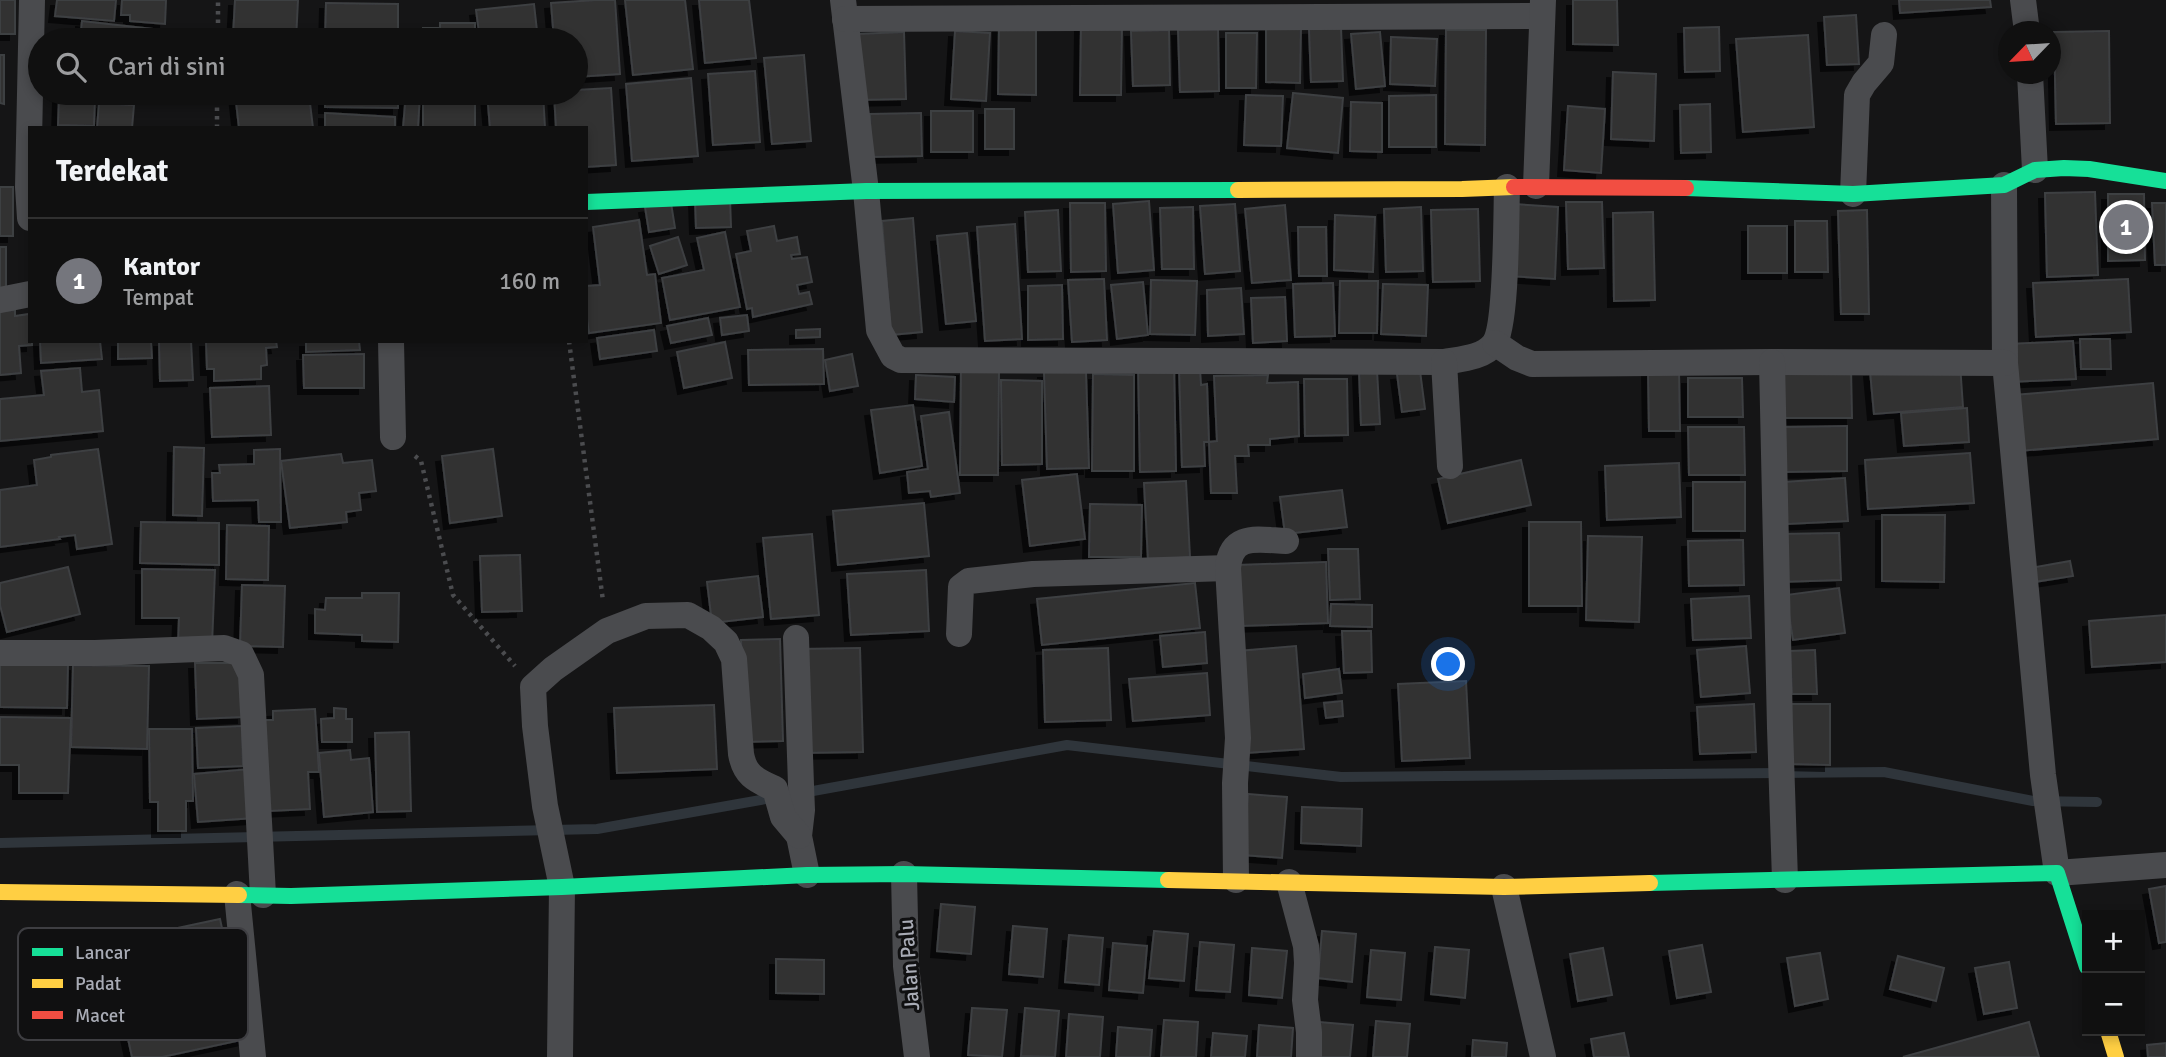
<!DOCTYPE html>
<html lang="id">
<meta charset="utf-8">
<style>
:root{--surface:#101010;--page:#191919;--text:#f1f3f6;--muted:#9c9d9f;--line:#303030;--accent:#75767d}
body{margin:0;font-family:Signika,sans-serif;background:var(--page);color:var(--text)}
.controls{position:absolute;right:21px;bottom:21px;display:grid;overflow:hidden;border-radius:0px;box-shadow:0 4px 10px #0003}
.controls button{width:63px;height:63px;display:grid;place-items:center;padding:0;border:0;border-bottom:2px solid var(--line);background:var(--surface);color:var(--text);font:35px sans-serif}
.compass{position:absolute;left:1998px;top:21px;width:63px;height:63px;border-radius:50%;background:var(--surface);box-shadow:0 4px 10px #0003;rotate:245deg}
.you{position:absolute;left:1449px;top:665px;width:24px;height:24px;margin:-18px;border:5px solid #fff;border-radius:50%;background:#1a73e8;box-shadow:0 0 0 10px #1a73e833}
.badge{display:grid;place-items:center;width:46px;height:46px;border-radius:50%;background:var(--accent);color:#fff;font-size:23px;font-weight:700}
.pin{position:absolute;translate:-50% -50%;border:4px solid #fff;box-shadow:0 2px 7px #0006}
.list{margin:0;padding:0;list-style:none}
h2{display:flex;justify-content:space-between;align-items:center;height:91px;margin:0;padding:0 28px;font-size:30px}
h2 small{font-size:23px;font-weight:400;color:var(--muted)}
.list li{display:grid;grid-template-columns:46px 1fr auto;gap:21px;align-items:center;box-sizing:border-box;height:126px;padding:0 28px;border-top:2px solid var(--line)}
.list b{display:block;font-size:26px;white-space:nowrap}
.list p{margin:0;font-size:23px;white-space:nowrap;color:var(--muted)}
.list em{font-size:23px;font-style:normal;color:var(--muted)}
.icon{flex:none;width:38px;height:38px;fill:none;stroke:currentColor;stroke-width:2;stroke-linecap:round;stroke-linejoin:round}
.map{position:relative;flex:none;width:2166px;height:1057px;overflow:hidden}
.search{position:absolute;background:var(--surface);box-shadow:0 4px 10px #0003;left:28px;top:28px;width:560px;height:77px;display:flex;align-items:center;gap:18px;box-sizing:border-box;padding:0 24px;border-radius:38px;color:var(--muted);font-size:26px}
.panel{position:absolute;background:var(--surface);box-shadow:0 4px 10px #0003;left:28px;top:126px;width:560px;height:217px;border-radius:0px}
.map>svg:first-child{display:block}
</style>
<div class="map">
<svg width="2166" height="1057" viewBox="0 0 2166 1057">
<defs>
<filter id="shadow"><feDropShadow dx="-6" dy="6" stdDeviation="0" flood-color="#0009"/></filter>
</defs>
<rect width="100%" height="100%" fill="#151516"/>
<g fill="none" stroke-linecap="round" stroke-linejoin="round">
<g stroke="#2f353b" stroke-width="10">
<polyline points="802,793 1067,745 1341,777 1884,772 2033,801 2097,802"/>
<polyline points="0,843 597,829 777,797"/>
</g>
</g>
<g fill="#313133" stroke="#3e3f42" stroke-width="2" filter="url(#shadow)">
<rect x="0" y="0" width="15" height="34"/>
<polygon points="57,0 116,0 114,21 55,16"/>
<polygon points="122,0 166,0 165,24 130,21 130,15 121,15"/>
<polygon points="235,0 298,0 296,40 233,36"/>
<polygon points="596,0 615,0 620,74 576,77 576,40 554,40 551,3"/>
<polygon points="625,0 685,0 693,69 633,75"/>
<polygon points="699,0 749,0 756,58 705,63"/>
<polygon points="1573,0 1617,0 1618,45 1573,44"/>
<polygon points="1899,0 1990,0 1991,7 1900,13"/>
<polygon points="326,3 398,4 398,40 325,40"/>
<polygon points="534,4 538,40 480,40 476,10"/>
<polygon points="1856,15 1859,64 1827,65 1824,17"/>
<polygon points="82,21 161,30 160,40 80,40"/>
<polygon points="440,23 475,23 475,40 409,40 423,40 423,28 440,28"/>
<polygon points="1081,25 1122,26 1121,95 1080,95"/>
<polygon points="999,26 1036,27 1036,95 998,94"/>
<polygon points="1266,26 1301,27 1300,83 1266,82"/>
<polygon points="1341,27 1343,81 1311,82 1309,29"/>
<polygon points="1719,27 1720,71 1685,72 1684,28"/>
<polygon points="1218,29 1219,91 1180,92 1178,30"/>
<polygon points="1169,30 1170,85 1133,86 1131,31"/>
<polygon points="1446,30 1486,30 1485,145 1445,144"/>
<polygon points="955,31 990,33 986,101 951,99"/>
<polygon points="2109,31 2110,123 2056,124 2054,32"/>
<polygon points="904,32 906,99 858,100 856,34"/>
<polygon points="1380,32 1385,86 1356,89 1351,34"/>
<polygon points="1226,33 1257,33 1256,88 1226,88"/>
<polygon points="1808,35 1814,127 1743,132 1736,39"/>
<polygon points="1391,37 1437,39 1435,86 1390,84"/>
<polygon points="0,55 4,55 4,104 0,103"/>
<polygon points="804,55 811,141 772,144 764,58"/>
<polygon points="755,71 760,142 713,145 708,74"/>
<polygon points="1613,72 1656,74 1654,141 1611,139"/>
<polygon points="691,78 698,156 632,161 626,84"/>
<polygon points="611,88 616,165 586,167 586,128 556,128 554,93 576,93 576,90"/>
<polygon points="62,93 110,93 109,99"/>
<polygon points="235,93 299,93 300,104 310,103 313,128 239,128"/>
<polygon points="325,93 398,93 398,108 325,107"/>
<polygon points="406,93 420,93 418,128 403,128"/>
<rect x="423" y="93" width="52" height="35"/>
<polygon points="487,93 543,93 545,128 490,128"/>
<polygon points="1293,93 1343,98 1338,153 1287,148"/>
<polygon points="1246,95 1283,96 1281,146 1244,145"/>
<polygon points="1436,95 1436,147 1389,147 1389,96"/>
<polygon points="59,97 95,98 94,126 58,125"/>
<polygon points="1351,102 1382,103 1382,152 1350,151"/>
<polygon points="99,103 134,105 132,128 97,128"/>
<polygon points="1710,104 1711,152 1681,153 1680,105"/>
<polygon points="1568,106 1605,109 1601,173 1564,170"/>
<rect x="985" y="109" width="29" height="40"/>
<rect x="931" y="111" width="42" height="41"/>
<polygon points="325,113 395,117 395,128 325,128"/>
<polygon points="921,113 922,156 871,157 870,114"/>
<rect x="0" y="187" width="13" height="49"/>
<polygon points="2095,192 2098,275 2047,277 2045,193"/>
<polygon points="2108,194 2144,194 2145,260 2108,261"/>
<polygon points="730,198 731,227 696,228 695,199"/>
<polygon points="1149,201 1154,270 1118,273 1113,204"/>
<polygon points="1566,202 1602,202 1604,268 1568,269"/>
<polygon points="671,203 675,228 649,232 645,207"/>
<polygon points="1070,203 1105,203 1106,271 1071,272"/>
<polygon points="2152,203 2166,203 2166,265 2155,265"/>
<polygon points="1235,204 1240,271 1205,274 1200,206"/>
<polygon points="1514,204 1558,207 1555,279 1510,276"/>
<polygon points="1285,205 1291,280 1252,283 1245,209"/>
<polygon points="1193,207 1194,269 1162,269 1160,208"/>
<polygon points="1421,207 1423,271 1386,272 1384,209"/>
<polygon points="1478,209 1480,281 1433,282 1431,210"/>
<polygon points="1058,210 1061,271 1028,272 1025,212"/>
<polygon points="1867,210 1869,314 1841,314 1838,211"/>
<polygon points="1653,212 1655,300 1614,301 1613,213"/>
<polygon points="1335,215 1375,217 1373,272 1334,270"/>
<polygon points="913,218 922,332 891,335 882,221"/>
<polygon points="639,220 647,275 655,274 661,323 589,333 586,312 586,286 600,285 593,227"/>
<polygon points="1795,221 1827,221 1828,272 1795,272"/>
<polygon points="1015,224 1022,339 985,341 977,227"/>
<polygon points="774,226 777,241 797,237 800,254 791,255 792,259 807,257 812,282 797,285 799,294 809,292 812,304 753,317 752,308 747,309 736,254 751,251 747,231"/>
<rect x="1748" y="226" width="39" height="47"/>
<polygon points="1298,227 1326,227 1327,276 1299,276"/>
<polygon points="725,232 740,307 670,320 662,278 704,270 697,238"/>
<polygon points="967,233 976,321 946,324 937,236"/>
<polygon points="678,237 687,265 659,274 650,246"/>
<rect x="0" y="247" width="6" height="49"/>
<polygon points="1104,279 1107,340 1072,342 1068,280"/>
<polygon points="2128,279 2131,332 2036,337 2033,283"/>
<polygon points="1151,280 1197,281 1195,335 1150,334"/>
<polygon points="1340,281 1378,281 1377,333 1339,333"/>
<polygon points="1143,282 1148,335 1117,339 1111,285"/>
<polygon points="1333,283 1335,336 1295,337 1293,284"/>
<polygon points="1383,284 1428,285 1426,336 1381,334"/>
<polygon points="1062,285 1063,339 1028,340 1028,286"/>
<polygon points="1241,288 1244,334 1208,336 1207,290"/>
<polygon points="1285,297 1287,341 1253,343 1251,298"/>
<polygon points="15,310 15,316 29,314 30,341 32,341 32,345 19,346 21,373 0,375 0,311"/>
<polygon points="747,315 749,331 722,335 720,318"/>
<polygon points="708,318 712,335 671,343 667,326"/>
<polygon points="820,329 820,337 796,338 796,330"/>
<polygon points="654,330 657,351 600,359 597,338"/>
<polygon points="2080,339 2110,339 2111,369 2081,369"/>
<polygon points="40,341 100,341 102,359 41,363"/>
<polygon points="118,341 151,341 152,358 118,359"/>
<polygon points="159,341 191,341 193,380 160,381"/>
<polygon points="206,341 276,341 277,347 266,348 267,365 261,366 261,379 214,381 214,369 207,369"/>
<polygon points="306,341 359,341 360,350 306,352"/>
<polygon points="2073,341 2076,379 2010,382 2008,344"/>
<polygon points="725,342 732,378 684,388 677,352"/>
<polygon points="823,349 824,384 749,385 748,350"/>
<polygon points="364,354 364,388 304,388 303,355"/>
<polygon points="852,354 858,386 830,391 825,360"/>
<polygon points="1138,363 1174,363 1176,471 1140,472"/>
<polygon points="1960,364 1963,407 1874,414 1870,371"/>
<polygon points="80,368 82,392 99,390 103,431 0,441 0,399 44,395 41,371"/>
<polygon points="1179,368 1200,368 1201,385 1207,384 1209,442 1204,442 1205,466 1182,467"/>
<polygon points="1851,368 1852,418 1781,418 1780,369"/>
<polygon points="961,370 999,370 998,475 960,475"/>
<polygon points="1377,370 1380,424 1361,425 1359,371"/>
<polygon points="1648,370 1679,370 1680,431 1649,431"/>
<polygon points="1420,371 1425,409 1402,412 1397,374"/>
<polygon points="1044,372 1086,372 1089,468 1047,469"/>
<polygon points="1093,374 1134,375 1134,471 1092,471"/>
<polygon points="916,375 955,377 954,402 915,399"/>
<polygon points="1268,375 1267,383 1298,382 1299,436 1270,439 1270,445 1248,445 1249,456 1235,456 1237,493 1211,493 1209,442 1217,441 1214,376"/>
<polygon points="1688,378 1742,378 1743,417 1688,417"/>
<polygon points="1304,379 1347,379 1348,435 1305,436"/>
<polygon points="1001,380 1042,381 1042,464 1002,465"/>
<polygon points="2153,383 2158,439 2019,451 2014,395"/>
<polygon points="269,386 271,435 212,437 210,388"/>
<polygon points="913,405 922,466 880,473 871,410"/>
<polygon points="1967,408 1969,442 1904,446 1901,413"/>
<polygon points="949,412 960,493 931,497 930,491 909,493 907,472 928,469 921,416"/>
<polygon points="1847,426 1847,471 1785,472 1785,427"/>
<polygon points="1688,427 1744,427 1745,475 1689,475"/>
<polygon points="174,447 204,448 202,516 173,515"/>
<polygon points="98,449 112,544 77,549 75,535 59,537 60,539 0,547 0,490 37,485 34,460 51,457 51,455"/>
<polygon points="280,449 281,522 259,522 258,500 213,501 212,473 220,473 219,465 254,464 254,450"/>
<polygon points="493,449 502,516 450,523 442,456"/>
<polygon points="1970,453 1974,503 1868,509 1865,460"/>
<polygon points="341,454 343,463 372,460 376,491 359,493 361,510 346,512 347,522 290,528 281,461"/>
<polygon points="1521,460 1531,505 1448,523 1438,479"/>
<polygon points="1679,463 1681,517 1607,520 1605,466"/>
<polygon points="1077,474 1085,539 1030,546 1022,480"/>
<polygon points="1845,478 1848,521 1787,524 1784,482"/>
<polygon points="1186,481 1190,557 1148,560 1144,483"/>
<rect x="1693" y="482" width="52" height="49"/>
<polygon points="1342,490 1347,527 1285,534 1280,497"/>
<polygon points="924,503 929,556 838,565 833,511"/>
<polygon points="1090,504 1142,505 1141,557 1089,557"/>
<polygon points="1882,515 1945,515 1944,582 1882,581"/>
<polygon points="141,522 219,523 219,565 140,563"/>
<polygon points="1529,522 1581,522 1582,606 1529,606"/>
<polygon points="227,525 269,526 268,580 226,579"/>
<polygon points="1839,533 1841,580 1780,582 1778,534"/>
<polygon points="812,534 819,615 771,619 763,538"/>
<polygon points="1588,536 1642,537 1639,622 1586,620"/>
<polygon points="1743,540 1744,585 1689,586 1688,541"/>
<polygon points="1328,549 1358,549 1360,599 1330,600"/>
<polygon points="520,555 522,611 482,612 480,556"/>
<polygon points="2070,561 2073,576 2028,583 2025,569"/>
<polygon points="1326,562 1328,623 1239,626 1237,565"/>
<polygon points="68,567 80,614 7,632 0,605 0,583"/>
<polygon points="142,569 215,570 212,645 178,644 179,618 142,618"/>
<polygon points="926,570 929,631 851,635 847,574"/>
<polygon points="758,576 763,617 712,623 707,582"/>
<polygon points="1195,583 1200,628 1042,645 1037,599"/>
<polygon points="242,585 285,586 283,647 240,646"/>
<polygon points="1839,588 1845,633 1793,640 1786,595"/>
<polygon points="362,593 399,593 398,642 362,641 362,635 315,633 315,609 325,610 326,598 362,598"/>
<polygon points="1749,596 1751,638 1693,640 1691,599"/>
<polygon points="1331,604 1372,605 1372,627 1330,626"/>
<polygon points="2166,615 2166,662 2092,667 2089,621"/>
<polygon points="1342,631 1371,631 1372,672 1344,673"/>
<polygon points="1205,632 1207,663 1163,667 1160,636"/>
<polygon points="780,639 783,741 745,742 741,640"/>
<polygon points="1296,646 1304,749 1246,753 1238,651"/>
<polygon points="1746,646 1750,693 1701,697 1697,650"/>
<polygon points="860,648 863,752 801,753 799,649"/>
<polygon points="1108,648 1111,720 1045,722 1043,650"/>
<polygon points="1815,650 1817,694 1792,694 1790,651"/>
<polygon points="0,662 68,663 67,708 0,707"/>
<polygon points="195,663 242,663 243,717 197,719"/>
<polygon points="73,665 149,666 147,749 71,747"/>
<polygon points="1339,669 1342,693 1305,698 1303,674"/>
<polygon points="1207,673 1210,715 1133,721 1129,679"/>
<polygon points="1466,681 1470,758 1402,761 1398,684"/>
<polygon points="1342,701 1343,716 1326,718 1324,703"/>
<polygon points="1754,704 1756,752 1700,754 1697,707"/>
<polygon points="1789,704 1830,704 1830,765 1788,764"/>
<polygon points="714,705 717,769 617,773 614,708"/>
<polygon points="334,708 346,709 346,719 352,719 352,742 322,742 321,719 334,718"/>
<polygon points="315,709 319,772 308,772 310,809 269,811 264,720 273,720 273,711"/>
<polygon points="0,717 71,718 68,793 19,793 19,765 0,765"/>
<polygon points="242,726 243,766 198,768 196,728"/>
<polygon points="149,729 192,729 193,801 186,801 186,831 158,831 158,802 150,802"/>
<polygon points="409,732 411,811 377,812 375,733"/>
<polygon points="350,750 351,760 369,758 373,812 324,817 319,753"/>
<polygon points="250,769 254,818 198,822 194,774"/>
<polygon points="1248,794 1287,797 1282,858 1243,855"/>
<polygon points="1302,807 1362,809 1361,846 1301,843"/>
<polygon points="2166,886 2166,942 2159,943 2149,889"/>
<polygon points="941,904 975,907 971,954 937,951"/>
<polygon points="220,919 246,1039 162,1057 132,1057 107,943"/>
<polygon points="1013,926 1047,929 1043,977 1009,974"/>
<polygon points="1154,931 1188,934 1184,981 1149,978"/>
<polygon points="1322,931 1356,934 1352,982 1318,978"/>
<polygon points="1069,935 1103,938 1099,985 1065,982"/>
<polygon points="1200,942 1234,945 1230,992 1196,990"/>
<polygon points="1113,943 1147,946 1143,993 1109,990"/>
<polygon points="1702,945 1711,992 1677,998 1669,951"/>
<polygon points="1435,947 1469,950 1465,998 1431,994"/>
<polygon points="1252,948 1287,951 1282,998 1249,995"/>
<polygon points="1603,948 1612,995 1578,1001 1570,954"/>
<polygon points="1371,950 1405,953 1401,1000 1367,997"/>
<polygon points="1820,953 1828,999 1795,1006 1787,958"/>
<polygon points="1898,956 1944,968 1936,1001 1890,989"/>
<polygon points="776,959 824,960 824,994 776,993"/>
<polygon points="2009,962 2017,1008 1984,1014 1975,968"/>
<polygon points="972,1008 1007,1010 1002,1057 968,1055"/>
<polygon points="1025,1008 1059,1011 1055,1057 1021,1056"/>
<polygon points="1069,1014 1103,1017 1100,1057 1066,1057"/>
<polygon points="1164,1020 1198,1022 1196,1057 1161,1057"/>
<polygon points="1376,1021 1410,1024 1407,1057 1373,1057"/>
<polygon points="1319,1022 1353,1025 1350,1057 1316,1057"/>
<polygon points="2029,1022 2039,1057 1903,1057"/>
<polygon points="1259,1025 1293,1028 1291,1057 1257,1057"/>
<polygon points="1118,1027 1152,1030 1150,1057 1116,1057"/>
<polygon points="1213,1033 1247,1036 1245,1057 1211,1057"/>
<polygon points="1624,1033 1629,1057 1594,1057 1591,1039"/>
<polygon points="1473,1040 1507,1043 1506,1057 1472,1057"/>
<polygon points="2166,1043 2166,1057 2148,1057 2147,1045"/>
</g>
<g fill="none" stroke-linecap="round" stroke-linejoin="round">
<g stroke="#4b4c4f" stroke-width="4.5" stroke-dasharray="3.5 5" stroke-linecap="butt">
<polyline points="218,40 218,0"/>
<polyline points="217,128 217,93"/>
<polyline points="569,341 603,601"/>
<polyline points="415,456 421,461 453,595 515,666"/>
</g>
<g stroke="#4a4b4e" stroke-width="26">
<path d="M843,0L866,191L879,330L893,356L901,360L1444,362C1460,359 1483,358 1494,344C1507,326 1506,216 1507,187"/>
<polyline points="2023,0 2027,32"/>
<polyline points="845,19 1541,16"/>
<polyline points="2030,74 2035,170"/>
<polyline points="2004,185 2005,363 2043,775 2057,873 2166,865"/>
<polyline points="1536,186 1543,0"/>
<polyline points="1853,194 1857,95 1864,83 1881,63 1884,35"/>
<polyline points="30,218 28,187 32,0"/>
<polyline points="0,300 30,294"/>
<polyline points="391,341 393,437"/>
<polyline points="1495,343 1517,358 1532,364 1772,362 2005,363"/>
<polyline points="1444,362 1450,466"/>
<polyline points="1772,362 1780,728 1785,880"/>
<polyline points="959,634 961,587 969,581 1033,574 1228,568"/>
<polyline points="796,638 801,785 802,810 799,836 807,875"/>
<polyline points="0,653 95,653 224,648 241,654 251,675 263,895"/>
<polyline points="904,874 906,966 917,1057"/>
<path d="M1236,880L1235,783L1238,738L1228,568C1231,532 1259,540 1286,541"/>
<polyline points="1289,882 1306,946 1307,963 1305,1000 1309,1032 1309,1057"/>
<polyline points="1504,887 1543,1057"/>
<polyline points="237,894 253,1057"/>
<path d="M560,1057L562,887L545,806L535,726L533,687L553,669L607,631L646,616L688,615L711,628L726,642L734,659L741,754C745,776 756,780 775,789L783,817L799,836"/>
</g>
<g stroke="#16e098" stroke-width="16">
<polyline points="1686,188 1853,194 2004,185 2035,170 2064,168 2089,169 2166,181"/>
<polyline points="586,202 866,191 1238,190"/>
<polyline points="1650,883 2057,873 2087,967"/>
<polyline points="239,895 291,896 562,887 807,875 904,874 1168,880"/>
</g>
<g stroke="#ffcf43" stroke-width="16">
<polyline points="1238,190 1462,189 1514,187"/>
<polyline points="1168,880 1504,887 1650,883"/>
<polyline points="0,892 239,895"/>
<polyline points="2108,1031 2116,1057"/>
</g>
<polyline stroke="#f24e42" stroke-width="16" points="1514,187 1686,188"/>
</g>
<g text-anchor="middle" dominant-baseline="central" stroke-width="6" stroke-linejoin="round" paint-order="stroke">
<g font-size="21" fill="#a8abb5" stroke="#101011">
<text transform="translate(909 965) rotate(-94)">Jalan Palu</text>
</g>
</g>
<rect x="18" y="928" width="230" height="112" rx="10" fill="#101011" stroke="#3e3e42" stroke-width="2"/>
<rect x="32" y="948" width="31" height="8" fill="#16e098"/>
<rect x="32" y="979" width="31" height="9" fill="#ffcf43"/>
<rect x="32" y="1011" width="31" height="8" fill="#f24e42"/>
<g font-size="19" fill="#a8abb5">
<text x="75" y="959">Lancar</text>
<text x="75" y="990">Padat</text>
<text x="75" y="1022">Macet</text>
</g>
</svg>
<div class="controls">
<button>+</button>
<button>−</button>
</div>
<svg class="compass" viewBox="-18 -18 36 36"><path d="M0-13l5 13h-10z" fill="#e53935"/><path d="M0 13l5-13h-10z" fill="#9c9d9f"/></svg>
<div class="you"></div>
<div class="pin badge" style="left:2126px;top:227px">1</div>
<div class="search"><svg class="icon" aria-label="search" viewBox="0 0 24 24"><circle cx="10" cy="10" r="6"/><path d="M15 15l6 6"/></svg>Cari di sini</div>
<section class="panel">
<h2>Terdekat<small></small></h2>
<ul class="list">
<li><span class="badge">1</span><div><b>Kantor</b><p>Tempat</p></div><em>160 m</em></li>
</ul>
</section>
</div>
